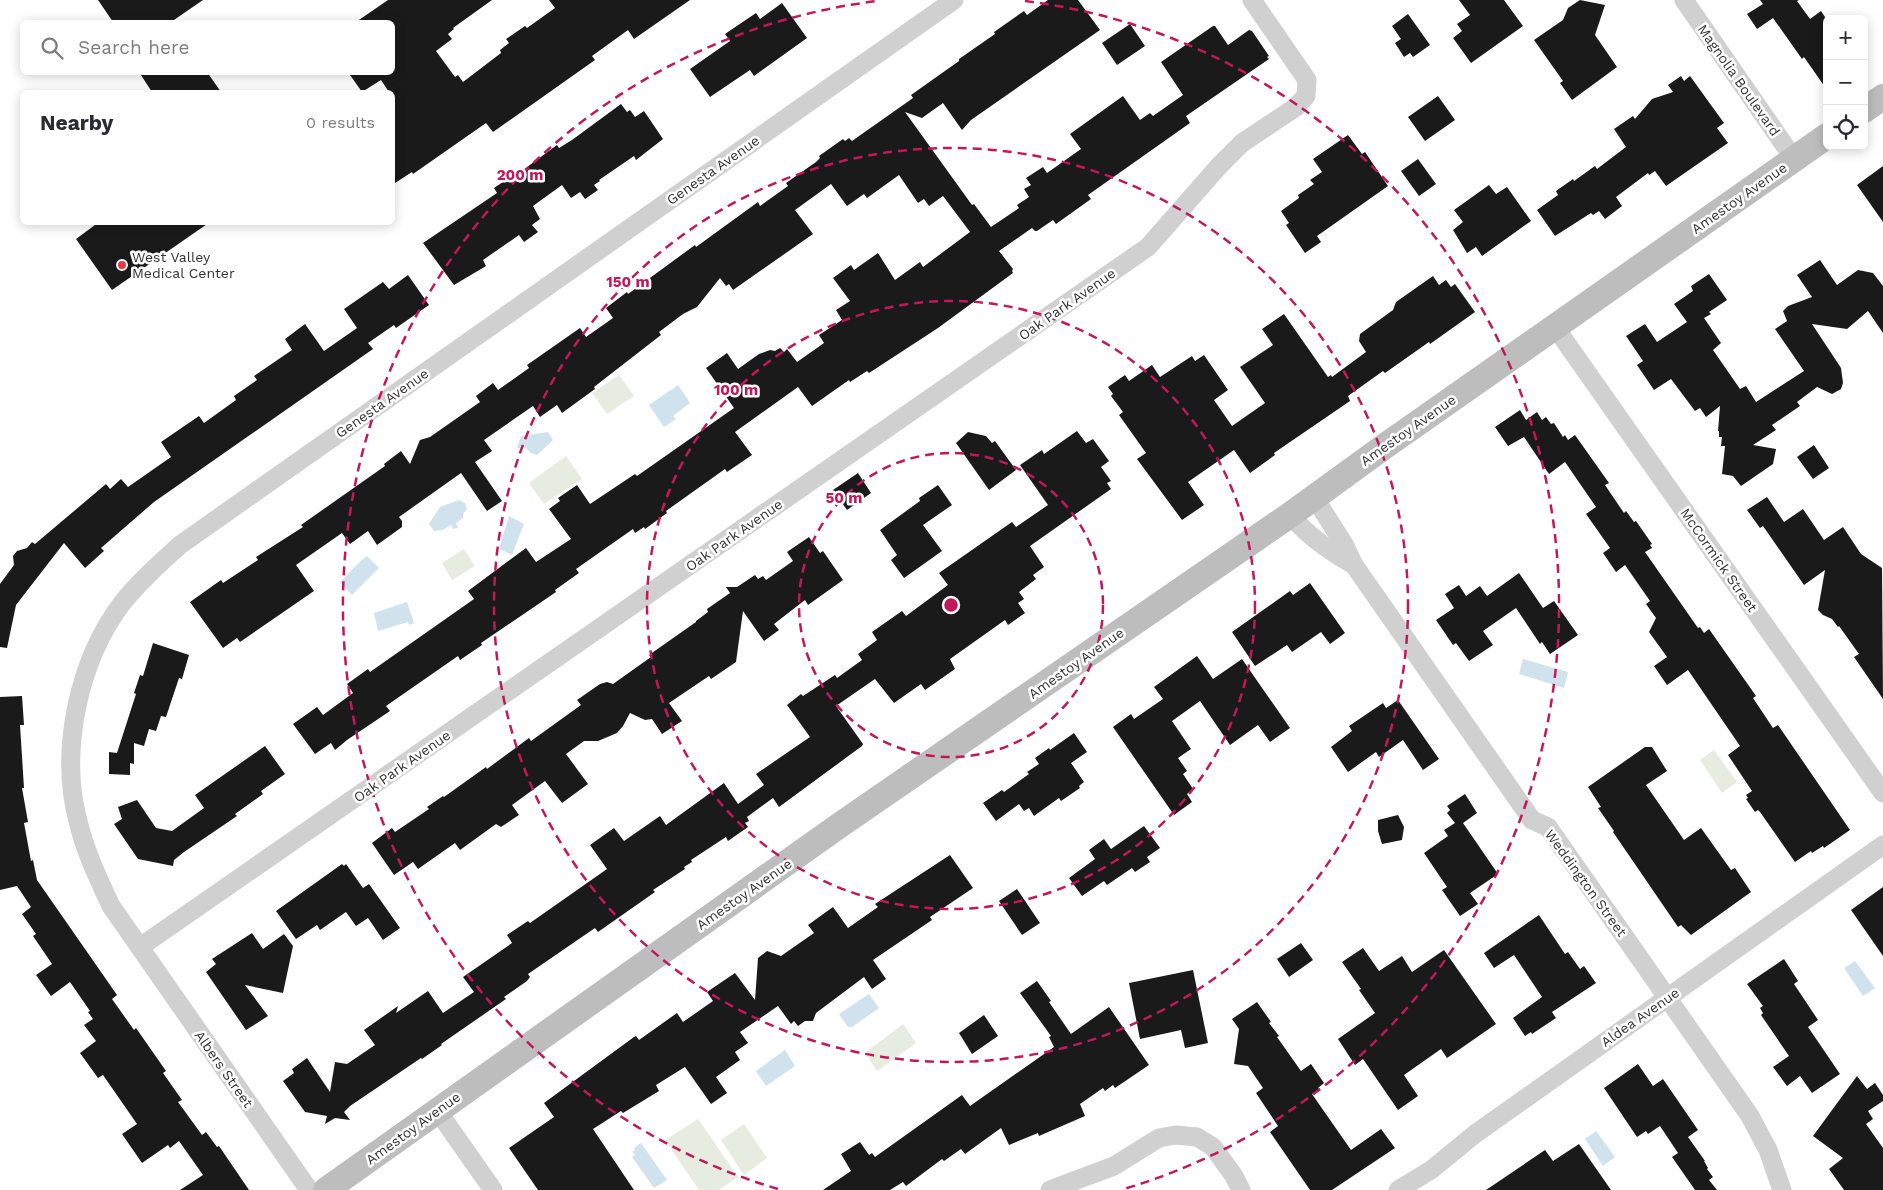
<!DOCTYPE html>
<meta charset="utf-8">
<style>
:root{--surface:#fff;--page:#f2f2f3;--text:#2b2b33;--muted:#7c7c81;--line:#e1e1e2}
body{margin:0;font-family:"Work Sans",sans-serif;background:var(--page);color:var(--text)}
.controls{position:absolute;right:15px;top:15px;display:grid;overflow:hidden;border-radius:8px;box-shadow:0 2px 12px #0003}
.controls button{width:45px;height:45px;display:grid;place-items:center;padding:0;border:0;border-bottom:1px solid var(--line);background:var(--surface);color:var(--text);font:25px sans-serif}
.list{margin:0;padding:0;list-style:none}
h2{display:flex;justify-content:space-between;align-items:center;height:65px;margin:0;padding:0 20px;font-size:21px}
h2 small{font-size:16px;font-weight:400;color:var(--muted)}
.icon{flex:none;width:28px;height:28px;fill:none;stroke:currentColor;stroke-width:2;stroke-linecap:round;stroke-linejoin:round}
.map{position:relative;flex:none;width:1883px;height:1190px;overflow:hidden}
.search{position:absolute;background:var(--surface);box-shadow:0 2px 12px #0003;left:20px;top:20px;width:375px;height:55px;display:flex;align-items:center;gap:12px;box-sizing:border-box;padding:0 18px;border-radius:8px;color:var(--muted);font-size:19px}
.panel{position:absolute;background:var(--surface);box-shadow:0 2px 12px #0003;left:20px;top:90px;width:375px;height:135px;border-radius:8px}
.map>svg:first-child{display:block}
</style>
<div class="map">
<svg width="1883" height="1190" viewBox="0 0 1883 1190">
<rect width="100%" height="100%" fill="#fff"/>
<g fill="#e6ecdf">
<polygon points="619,375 634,396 607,414 592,393"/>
<polygon points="566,456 582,479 544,504 529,483"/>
<polygon points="464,549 475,566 452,580 442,563"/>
<polygon points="1714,750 1737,782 1722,793 1700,760"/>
<polygon points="903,1024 916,1043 877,1071 865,1053"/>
<polygon points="698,1119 738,1177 719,1190 699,1190 665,1140"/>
<polygon points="744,1124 767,1158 744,1175 721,1140"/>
</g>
<g fill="#cfe2ee">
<polygon points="678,385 690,403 673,416 676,419 664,427 649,405"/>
<polygon points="548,432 553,440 537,455 531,453 526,448 517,448 521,436"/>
<polygon points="459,500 465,503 467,509 463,514 463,518 456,523 458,528 453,529 451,525 443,530 434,531 429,524 440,507"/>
<polygon points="509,516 524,524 512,555 499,549"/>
<path d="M367,556L379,568L352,595L340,582C349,574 358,562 367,556Z"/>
<polygon points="407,602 414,623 409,625 408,622 378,631 374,613"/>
<polygon points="1523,659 1568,672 1564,688 1519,674"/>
<polygon points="1855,961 1875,988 1863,996 1844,968"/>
<polygon points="869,994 879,1008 852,1027 848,1027 839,1014"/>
<polygon points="785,1050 795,1066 766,1086 756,1071"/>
<polygon points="1596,1131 1615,1157 1603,1166 1585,1139"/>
<polygon points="641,1143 667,1180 654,1188 632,1157 635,1155 632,1152 635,1150 634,1148"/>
</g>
<g fill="#1a1a1a">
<polygon points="98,0 203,0 171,22 113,22"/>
<polygon points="388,0 492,0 453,28 454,29 448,34 452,39 436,51 455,77 458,75 463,82 501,53 500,50 509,43 506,39 525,26 527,28 555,8 549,0 690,0 634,39 628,30 592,56 595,60 493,132 486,123 413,174 412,172 392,185 392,92 389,92 381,80 362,92 348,72 392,72 392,22 356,22"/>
<polygon points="1048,0 1078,0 1100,30 971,120 962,130 943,103 922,118 905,112 972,205 974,204 991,227 1019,208 1017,205 1029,197 1024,189 1031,185 1026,178 1043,167 1047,173 1081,149 1070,134 1123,96 1140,120 1150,113 1153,116 1183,95 1161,62 1213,26 1215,26 1228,45 1249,30 1252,31 1269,56 1267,57 1269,59 1186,116 1190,123 1088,195 1091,199 1056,224 1053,220 1037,231 1035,231 1032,228 999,251 1013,269 1012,271 1013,273 938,328 869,373 867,371 850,382 849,380 812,406 798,387 735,432 752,455 727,472 725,469 666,511 667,513 645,529 644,527 635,533 633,529 576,569 579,573 555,590 556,592 481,643 482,645 460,660 458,656 386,706 390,711 347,740 335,750 331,743 315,754 293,724 317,707 323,715 353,693 347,684 368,669 370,672 474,599 468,591 526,548 536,562 571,539 549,509 560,501 558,498 577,485 590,504 635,474 637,476 734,408 706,368 727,353 738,369 759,354 770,350 775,351 780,348 784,352 787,349 797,362 824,343 819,335 842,320 836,310 850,301 833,278 851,265 854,270 878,253 895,280 920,262 923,267 970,232 943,196 929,206 924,199 918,203 899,175 867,198 864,194 847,206 831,184 795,210 813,234 733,290 729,284 726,286 720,278 697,307 683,314 659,332 661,335 594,387 595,389 562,413 557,405 540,417 533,406 484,440 492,451 475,462 502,501 487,511 461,473 399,517 402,521 402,527 377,545 368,531 350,544 342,533 296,565 314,591 240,642 237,638 223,648 190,602 221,580 223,583 258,560 256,557 303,527 301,525 385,466 384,464 401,451 410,464 420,440 430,437 480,402 476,396 493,383 498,390 529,368 527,365 580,328 586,337 613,318 606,308 627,292 628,294 695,245 696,247 758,202 760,206 788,186 786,183 816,162 820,158 819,156 843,139 845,141 849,138 852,141 913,98 911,95 959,61 959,59 995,34 994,32 1024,11 1027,15"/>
<polygon points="1459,0 1504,0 1523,26 1471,63 1453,38 1462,31 1457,24 1470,15"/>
<polygon points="1580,0 1605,5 1595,35 1617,67 1572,100 1560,83 1563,81 1534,40 1563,20 1568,8"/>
<polygon points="1760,0 1799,0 1797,1 1810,19 1821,11 1827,20 1827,90 1804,57 1802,59 1773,18 1757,29 1747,14 1763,4"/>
<polygon points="782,3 807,38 754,76 750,70 710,97 690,69 730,41 725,34 756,13 760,19"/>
<polygon points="1408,14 1430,45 1413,57 1410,53 1404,57 1395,43 1401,39 1392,26"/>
<polygon points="1130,24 1145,46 1117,65 1102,43"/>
<polygon points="139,72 207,72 221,92 152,92"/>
<polygon points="1681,76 1684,81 1690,76 1724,123 1717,128 1728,143 1666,186 1655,171 1649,175 1648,173 1616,197 1622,206 1605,219 1599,211 1593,215 1591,213 1555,236 1537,210 1558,195 1556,191 1573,179 1574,181 1595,166 1597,169 1626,147 1614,129 1633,116 1635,119 1652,99 1673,92 1668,85"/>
<polygon points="1438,96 1455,120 1425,141 1408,117"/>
<polygon points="621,104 627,112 630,110 635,117 644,111 663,139 636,160 634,156 599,180 600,181 594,185 598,190 585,199 580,192 571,198 562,185 533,206 540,219 532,225 538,232 524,242 519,235 483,260 486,266 454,285 423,243 497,193 494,188 518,172 519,173 557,145 559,148 572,140"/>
<polygon points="1348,135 1362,154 1365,152 1388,186 1317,236 1321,242 1305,253 1286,225 1289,223 1281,211 1299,198 1298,195 1314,184 1310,180 1322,172 1313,159"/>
<polygon points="1418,159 1436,184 1419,196 1401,171"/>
<polygon points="1883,166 1883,222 1857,185"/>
<polygon points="1489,185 1496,194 1507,187 1531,221 1482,256 1476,247 1467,253 1453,230 1463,222 1454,210"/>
<polygon points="99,222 210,222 112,290 76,239"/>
<polygon points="1820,260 1837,285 1858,270 1873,273 1883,286 1883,333 1868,311 1847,329 1812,324 1841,368 1843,383 1841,389 1832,394 1817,387 1797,402 1800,406 1772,425 1776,430 1753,445 1776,449 1773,464 1741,486 1733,476 1722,474 1725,446 1721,446 1722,437 1719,437 1719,431 1718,431 1720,406 1706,417 1700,408 1695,411 1671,379 1654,390 1637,365 1643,361 1626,336 1645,324 1657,342 1687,322 1674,304 1693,291 1691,286 1709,274 1727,300 1709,312 1711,314 1704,318 1721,343 1713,350 1740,389 1746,386 1756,402 1804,371 1775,329 1787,321 1783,311 1788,306 1812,297 1797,275"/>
<polygon points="408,275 429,305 396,328 394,325 368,343 373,349 154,502 101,548 104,551 85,568 64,543 16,605 7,648 0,647 0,584 14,565 13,556 17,551 27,548 32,542 35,544 106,484 110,489 121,479 128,487 171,457 161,442 199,416 204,423 236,400 234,396 257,380 254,376 292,350 285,339 305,324 324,351 357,328 344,309 383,282 389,289"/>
<polygon points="1433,276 1439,285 1446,280 1451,287 1455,284 1475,312 1430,344 1429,342 1385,373 1383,371 1348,396 1350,401 1274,453 1275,455 1250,473 1234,450 1188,482 1204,505 1182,520 1137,459 1146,453 1119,415 1123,412 1111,396 1113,394 1108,387 1125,375 1129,381 1152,365 1160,377 1192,356 1195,361 1204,355 1228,390 1214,400 1232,426 1265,403 1240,367 1273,345 1262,329 1284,314 1328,377 1331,375 1332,377 1366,352 1359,341 1360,334 1393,310 1396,302"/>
<polygon points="1520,410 1526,420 1537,412 1542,420 1546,417 1551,424 1554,423 1563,437 1565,435 1568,440 1575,435 1609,483 1605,485 1624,513 1626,511 1634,522 1636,521 1652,544 1650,545 1652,548 1645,552 1698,628 1700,627 1704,633 1709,629 1756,696 1753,698 1773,728 1778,725 1850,830 1824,848 1823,846 1812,853 1811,851 1795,862 1760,812 1758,810 1755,812 1746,799 1748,798 1746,795 1752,791 1728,755 1740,746 1688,670 1667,685 1654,666 1667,657 1649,632 1656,618 1646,604 1650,601 1625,565 1616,572 1603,553 1610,548 1586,514 1596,507 1565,462 1549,474 1524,437 1508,446 1495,427"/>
<polygon points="1077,431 1086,443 1093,439 1109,461 1101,467 1111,481 1107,483 1111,489 1030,546 1044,567 1033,575 1036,579 1019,592 1024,599 1018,603 1025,613 1008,625 1005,620 950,659 955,669 925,690 921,684 894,703 875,679 836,706 863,744 862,746 779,807 773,798 747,817 749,821 745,823 748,827 728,841 726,837 691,860 692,862 684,867 685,869 653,890 655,892 598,932 595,928 528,974 530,977 527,981 504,997 506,999 441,1044 442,1045 422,1059 421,1058 350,1106 344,1112 350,1120 335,1118 325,1124 327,1116 305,1112 283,1081 294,1073 292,1069 307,1058 330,1092 335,1062 347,1064 375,1045 364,1030 398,1006 396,1013 428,991 443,1013 474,992 463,977 512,943 507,935 528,921 530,923 607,869 590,845 614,828 624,841 660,816 666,825 724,783 738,804 764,785 756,774 810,737 787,705 801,694 803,696 835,675 837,678 862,660 858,654 877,640 872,632 902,611 906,616 948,585 939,573 1012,522 1016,527 1048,505 1020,465 1042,450 1044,454"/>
<polygon points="968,432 986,436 992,443 995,441 1016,470 989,490 956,443"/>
<polygon points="1814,445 1829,468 1813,479 1797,457"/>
<polygon points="858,473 871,493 847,510 833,490"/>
<polygon points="938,485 952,505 923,525 942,551 904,578 891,560 897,555 880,530 920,501 919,498"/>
<polygon points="1767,497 1784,522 1803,509 1824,540 1843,527 1861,554 1882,568 1883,699 1854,657 1859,654 1839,626 1838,627 1832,619 1823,615 1818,610 1825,570 1804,585 1763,526 1760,528 1747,510"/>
<polygon points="809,537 820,553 823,551 843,580 808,605 805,600 774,624 779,630 764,641 743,611 736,662 711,679 709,676 669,703 682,721 662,734 652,719 645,720 630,713 623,726 617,733 598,741 584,741 566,754 588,784 562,803 545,781 512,805 519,815 501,827 496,824 460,850 455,843 418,869 413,862 394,875 372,843 392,828 395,832 429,809 427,807 443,796 444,797 486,767 487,769 529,738 531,741 581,705 577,700 600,684 607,682 613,684 651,657 649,655 696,622 696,621 708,612 707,609 730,593 726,587 737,587 755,575 758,579 763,576 766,580 793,561 787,552"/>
<polygon points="1519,573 1543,608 1554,601 1578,635 1550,654 1542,642 1540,644 1516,608 1483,631 1493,645 1469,661 1456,643 1453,645 1436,620 1454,608 1445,594 1459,585 1466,596 1480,586 1487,596"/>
<polygon points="1310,583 1345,633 1330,644 1321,632 1292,652 1287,645 1255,666 1232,632 1290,591 1293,595"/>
<polygon points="153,643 189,655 182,679 179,678 166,717 161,716 156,731 149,729 144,746 134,743 134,764 130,763 130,775 109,774 109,752 117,753 136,694 134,693 140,675 143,676"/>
<polygon points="1197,656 1213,679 1242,659 1290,728 1270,742 1258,725 1230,745 1200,701 1172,721 1191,749 1178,758 1187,771 1183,774 1193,789 1187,794 1192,802 1174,815 1113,727 1131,714 1134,719 1163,699 1154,687"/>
<polygon points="22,696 24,725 20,725 24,788 22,788 28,822 24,823 31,861 33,860 37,880 117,995 112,999 134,1030 136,1028 166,1071 163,1073 182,1100 178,1102 202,1135 206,1132 217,1147 219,1146 249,1190 180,1190 203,1175 179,1141 170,1148 168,1145 142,1163 122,1134 137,1124 103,1075 98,1078 80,1053 96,1041 84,1025 93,1019 88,1012 90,1011 70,982 51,996 36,975 52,964 33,936 36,934 22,914 31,907 17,886 0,890 0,697"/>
<polygon points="1398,700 1439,759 1423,770 1403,740 1379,757 1376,752 1348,772 1331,747 1352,731 1349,726 1383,703 1386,708"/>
<polygon points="1074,733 1087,752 1071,763 1084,782 1079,786 1080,788 1061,801 1059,798 1034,816 1029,808 1024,811 1019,804 996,821 983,803 1002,790 1004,792 1029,774 1027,772 1039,764 1035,758 1049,748 1050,750"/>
<polygon points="265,746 285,774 261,791 263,794 235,814 237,816 184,852 174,860 173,866 138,859 114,824 122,819 118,807 137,800 156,828 172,831 204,808 195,795"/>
<polygon points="1645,747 1652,747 1667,771 1646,785 1684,840 1701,828 1731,870 1735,868 1751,892 1691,935 1681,925 1678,927 1613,832 1614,831 1598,808 1601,807 1588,787"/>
<polygon points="1465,794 1477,813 1463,823 1498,874 1470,893 1478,904 1460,916 1442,890 1447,887 1424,853 1448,836 1444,830 1455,823 1447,813 1450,810 1447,806"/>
<polygon points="1398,815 1404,827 1402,840 1382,844 1378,831 1378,820"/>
<polygon points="1144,826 1160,848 1147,857 1150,862 1135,872 1132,868 1107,885 1104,881 1082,896 1069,878 1095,859 1089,850 1104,839 1111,849"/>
<polygon points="950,855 973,888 930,917 932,920 873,960 886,979 872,989 864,977 816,1013 813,1021 805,1021 798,1026 794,1021 791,1024 778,1006 740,1032 748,1043 735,1052 740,1060 716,1077 727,1093 711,1104 685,1067 656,1085 659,1091 623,1113 621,1111 593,1129 634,1190 538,1190 509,1148 554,1117 544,1103 634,1037 636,1036 639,1040 677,1013 683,1022 713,1001 707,992 735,973 755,1000 758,958 767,951 781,956 814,933 808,925 833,907 848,928 878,907 875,904"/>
<polygon points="342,864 344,866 346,864 363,888 369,884 400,928 383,940 368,918 356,926 346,912 320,930 317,925 296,939 276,911"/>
<polygon points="1883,887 1883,956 1851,910"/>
<polygon points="1017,889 1040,923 1022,935 999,901"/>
<polygon points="1539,915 1565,954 1568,952 1580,969 1584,966 1596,983 1552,1012 1556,1018 1532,1034 1531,1032 1525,1036 1513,1018 1542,997 1514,955 1494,968 1484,953"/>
<polygon points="252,933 263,949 284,934 293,946 283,993 245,985 268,1016 246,1030 206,972 216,964 212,959"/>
<polygon points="1301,943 1313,960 1289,977 1277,959"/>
<polygon points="1363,948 1379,971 1402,956 1412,972 1444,950 1496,1024 1447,1058 1441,1049 1404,1075 1418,1096 1398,1110 1363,1059 1355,1065 1338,1039 1375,1013 1359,990 1361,989 1342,962"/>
<polygon points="1784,959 1798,981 1794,984 1818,1020 1808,1027 1840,1074 1812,1093 1800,1076 1787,1086 1773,1067 1789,1056 1761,1015 1763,1013 1760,1008 1763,1006 1747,984"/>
<polygon points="1193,970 1208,1043 1185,1048 1181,1030 1140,1039 1129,983"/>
<polygon points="1037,981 1051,1001 1049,1002 1071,1034 1109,1007 1149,1065 1115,1088 1113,1085 1105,1091 1103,1088 1080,1104 1085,1116 1039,1136 1038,1133 1009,1145 1001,1128 965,1154 961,1149 944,1161 942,1159 906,1186 903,1182 890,1190 823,1190 851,1171 841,1154 860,1142 869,1155 872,1153 875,1157 962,1095 970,1106 1054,1047 1049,1037 1051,1036 1020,993"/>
<polygon points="1257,1002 1271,1022 1269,1023 1279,1036 1277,1037 1301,1071 1311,1064 1324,1083 1318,1088 1320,1089 1312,1094 1351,1150 1381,1129 1395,1148 1332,1190 1310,1190 1270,1132 1278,1126 1256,1093 1263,1088 1248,1066 1234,1064 1239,1029 1232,1019"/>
<polygon points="984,1015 998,1036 972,1054 959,1033"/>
<polygon points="1638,1064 1653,1086 1663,1079 1698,1130 1688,1137 1705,1161 1704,1161 1708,1168 1707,1169 1713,1177 1709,1180 1717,1190 1695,1190 1672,1157 1678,1153 1660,1126 1648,1134 1646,1131 1637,1137 1604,1088"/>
<polygon points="1857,1076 1867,1089 1875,1083 1883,1095 1883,1101 1868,1111 1873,1119 1866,1124 1883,1148 1883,1190 1844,1190 1829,1169 1843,1158 1813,1136"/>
<polygon points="1579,1144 1611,1190 1486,1190 1545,1150 1553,1161"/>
</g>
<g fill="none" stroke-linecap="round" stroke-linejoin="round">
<g stroke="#d0d0d0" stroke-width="19">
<polyline points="1684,0 1794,159"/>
<polyline points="1555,327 1883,793"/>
<polyline points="1314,497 1344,544 1354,565 1532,820 1548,827 1750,1116 1768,1150 1782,1190"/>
<path d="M1290,515C1308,536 1329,551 1354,565"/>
<polyline points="140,947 1148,247 1219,166 1242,143 1296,107 1306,96 1307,80 1252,0"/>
<polyline points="437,1110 493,1190"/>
<path d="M309,1190L111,906C98,878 85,851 78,821C59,750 79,659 123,602C140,581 160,563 180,545L954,0"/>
<polyline points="1050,1190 1114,1166 1159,1138 1176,1135 1197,1137 1213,1147 1234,1176 1241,1190"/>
<polyline points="1398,1190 1431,1170 1475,1134 1883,845"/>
</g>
<g stroke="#bdbdbd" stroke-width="26">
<polyline points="1864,110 1883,97"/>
<polyline points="326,1190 840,825 1290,515 1385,446 1827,136"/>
</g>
</g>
<g fill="none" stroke="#c2185b" stroke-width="2.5" stroke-dasharray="9 6">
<circle cx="951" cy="605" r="152"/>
<circle cx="951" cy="605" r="304"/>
<circle cx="951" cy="605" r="457"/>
<path d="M778 1189A609 609 0 0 1 877 1M1025 1A609 609 0 0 1 1124 1189"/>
</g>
<circle fill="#e63946" stroke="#fff" stroke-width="2" cx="122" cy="265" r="5"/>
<g text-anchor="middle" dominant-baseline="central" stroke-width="5" stroke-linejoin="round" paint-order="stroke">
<g font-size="14" fill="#333" stroke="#fff">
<text transform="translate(1739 80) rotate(55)">Magnolia Boulevard</text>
<text transform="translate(713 170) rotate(-35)">Genesta Avenue</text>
<text transform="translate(1739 198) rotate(-35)">Amestoy Avenue</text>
<text transform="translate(1067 304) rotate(-35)">Oak Park Avenue</text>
<text transform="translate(382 403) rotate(-35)">Genesta Avenue</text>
<text transform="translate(1408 430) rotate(-35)">Amestoy Avenue</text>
<text transform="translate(734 535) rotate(-35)">Oak Park Avenue</text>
<text transform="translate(1719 560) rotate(55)">McCormick Street</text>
<text transform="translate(1076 663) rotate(-35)">Amestoy Avenue</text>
<text transform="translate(402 766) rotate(-35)">Oak Park Avenue</text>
<text transform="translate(1586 883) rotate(54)">Weddington Street</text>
<text transform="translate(744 894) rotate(-35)">Amestoy Avenue</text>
<text transform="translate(1640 1017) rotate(-35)">Aldea Avenue</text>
<text transform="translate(224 1069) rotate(55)">Albers Street</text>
<text transform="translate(413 1128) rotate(-36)">Amestoy Avenue</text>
</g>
<g font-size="14" fill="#333" stroke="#fff" text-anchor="start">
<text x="132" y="257">West Valley<tspan x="132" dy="16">Medical Center</tspan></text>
</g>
</g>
<circle cx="951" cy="605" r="8" fill="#c2185b" stroke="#fff" stroke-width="2.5"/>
<g font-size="15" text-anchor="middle" font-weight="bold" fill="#c2185b" stroke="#fff" stroke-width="5" stroke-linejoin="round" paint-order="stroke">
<text x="520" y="180">200 m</text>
<text x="628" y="287">150 m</text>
<text x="736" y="395">100 m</text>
<text x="844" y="503">50 m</text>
</g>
</svg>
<div class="controls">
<button>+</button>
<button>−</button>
<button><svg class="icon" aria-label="locate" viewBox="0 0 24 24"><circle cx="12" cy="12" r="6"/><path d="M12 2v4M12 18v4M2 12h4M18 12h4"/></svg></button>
</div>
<div class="search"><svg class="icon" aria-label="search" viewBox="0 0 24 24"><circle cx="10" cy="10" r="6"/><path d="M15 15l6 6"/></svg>Search here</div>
<section class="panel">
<h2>Nearby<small>0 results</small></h2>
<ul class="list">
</ul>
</section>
</div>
